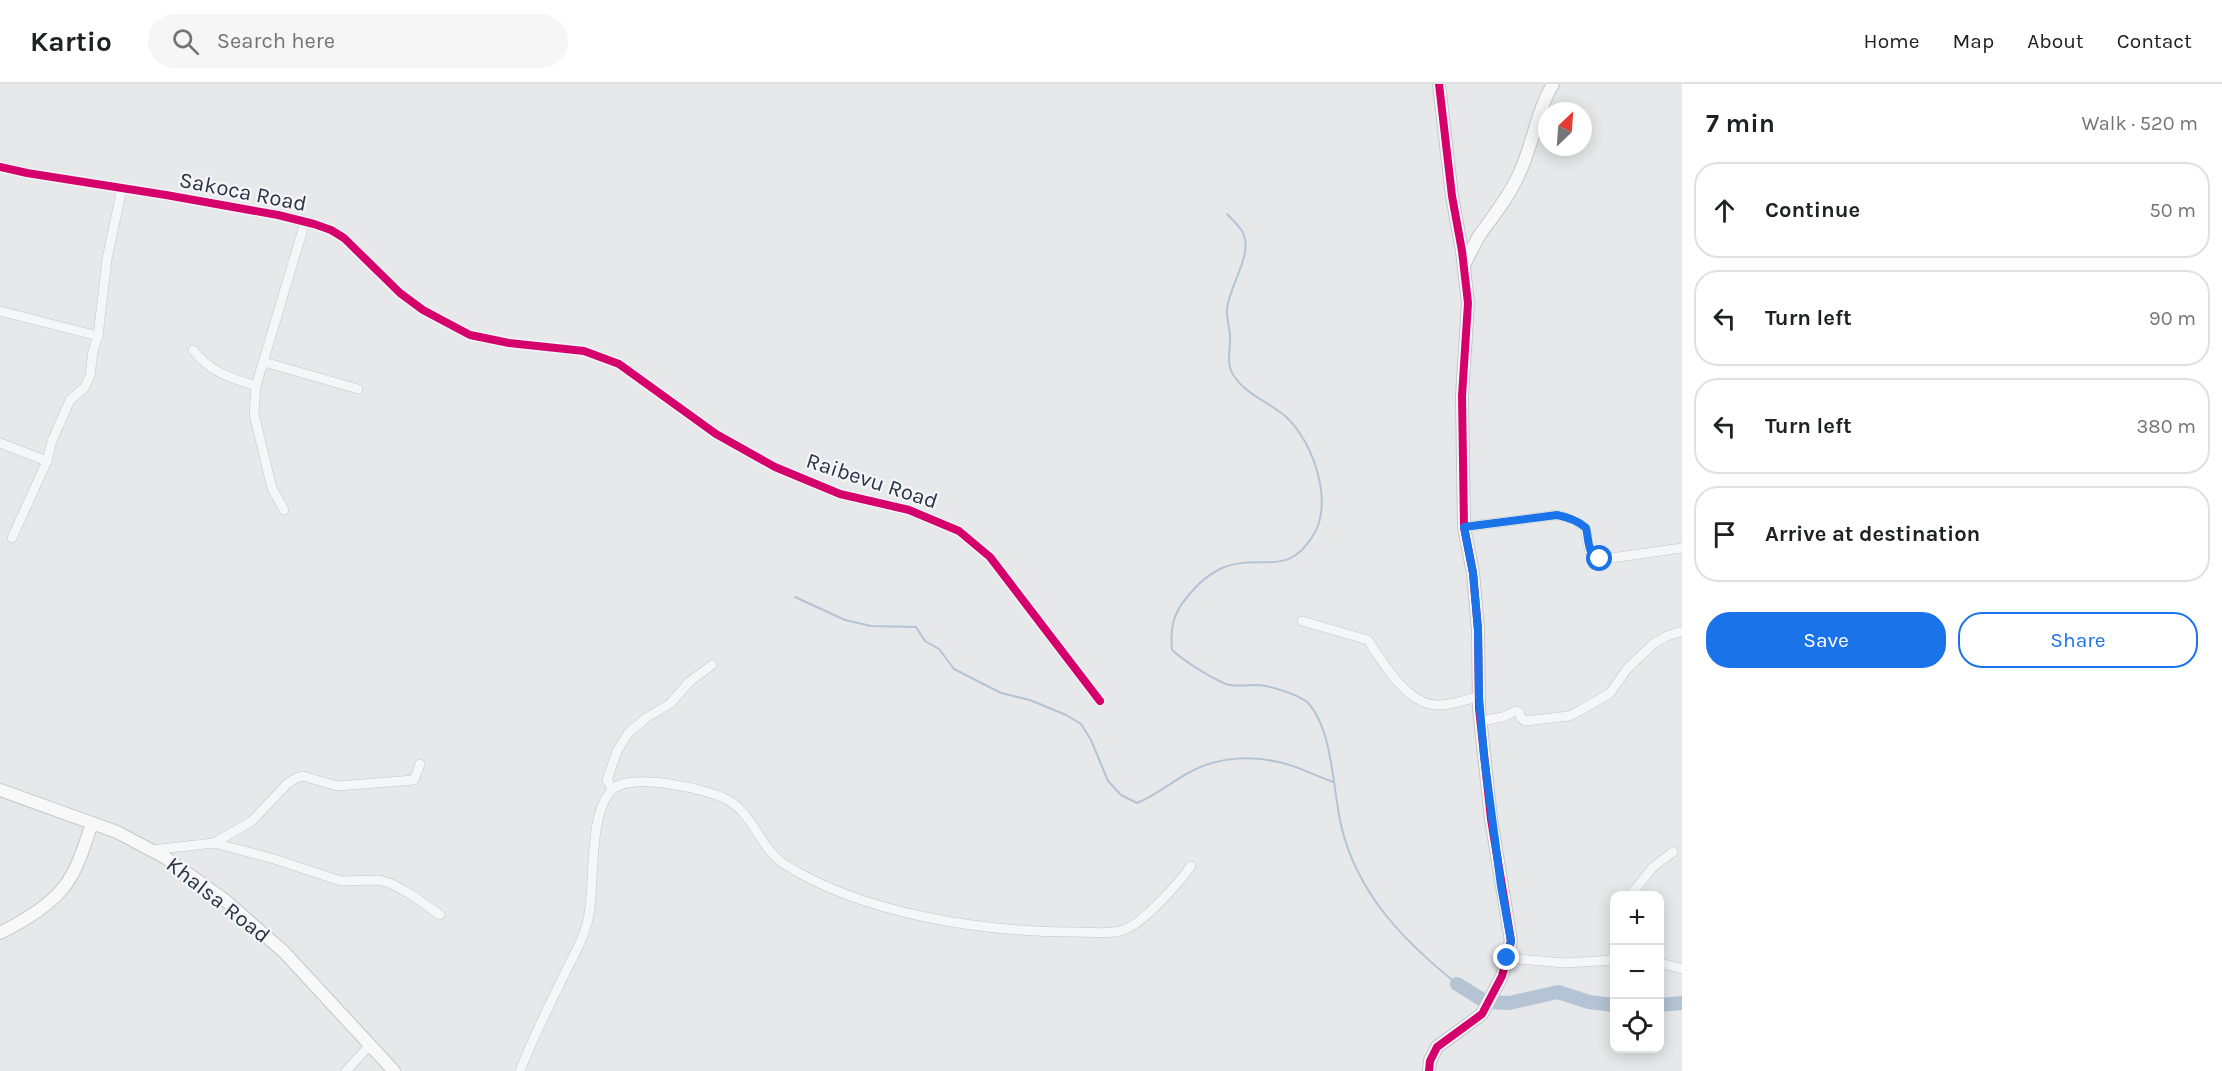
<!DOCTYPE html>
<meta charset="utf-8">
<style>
:root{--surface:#fff;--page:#f6f6f6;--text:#202124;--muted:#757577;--line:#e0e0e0;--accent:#1a73e8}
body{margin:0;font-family:Karla,sans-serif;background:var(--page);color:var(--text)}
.controls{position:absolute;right:18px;bottom:18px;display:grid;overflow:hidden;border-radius:12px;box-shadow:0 3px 15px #0003}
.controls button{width:54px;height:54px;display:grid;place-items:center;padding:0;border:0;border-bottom:2px solid var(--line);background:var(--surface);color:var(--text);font:30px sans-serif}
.compass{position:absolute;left:1538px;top:18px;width:54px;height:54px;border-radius:50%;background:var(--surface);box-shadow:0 3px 15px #0003;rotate:25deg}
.stop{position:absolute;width:18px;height:18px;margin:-14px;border:4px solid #1a73e8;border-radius:50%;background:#fff}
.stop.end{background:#1a73e8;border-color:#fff;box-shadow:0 2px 6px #0008}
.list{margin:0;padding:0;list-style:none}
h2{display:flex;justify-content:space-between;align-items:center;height:78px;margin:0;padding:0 24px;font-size:26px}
h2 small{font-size:20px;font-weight:400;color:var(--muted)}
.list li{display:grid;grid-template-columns:39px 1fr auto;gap:18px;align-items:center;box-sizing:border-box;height:96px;margin:0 12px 12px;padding:0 12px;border:2px solid var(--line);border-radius:24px}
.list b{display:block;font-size:22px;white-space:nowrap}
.list em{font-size:20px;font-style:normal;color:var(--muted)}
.actions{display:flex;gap:12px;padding:18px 24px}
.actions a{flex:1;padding:14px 0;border:2px solid var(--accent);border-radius:24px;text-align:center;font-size:21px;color:var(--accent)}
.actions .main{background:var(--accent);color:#fff}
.icon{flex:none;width:33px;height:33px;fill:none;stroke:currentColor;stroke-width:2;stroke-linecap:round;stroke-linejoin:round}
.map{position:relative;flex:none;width:1682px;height:987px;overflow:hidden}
header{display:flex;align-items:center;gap:36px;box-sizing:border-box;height:84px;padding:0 30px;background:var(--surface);border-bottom:2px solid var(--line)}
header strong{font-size:28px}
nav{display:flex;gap:33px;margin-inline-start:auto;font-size:21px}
.search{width:420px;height:54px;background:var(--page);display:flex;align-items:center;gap:15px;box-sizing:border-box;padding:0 21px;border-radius:33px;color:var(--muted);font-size:22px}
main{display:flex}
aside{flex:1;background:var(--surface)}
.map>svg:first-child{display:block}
</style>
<header>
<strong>Kartio</strong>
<div class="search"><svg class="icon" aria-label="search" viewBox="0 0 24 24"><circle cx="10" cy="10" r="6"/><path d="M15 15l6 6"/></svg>Search here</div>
<nav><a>Home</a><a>Map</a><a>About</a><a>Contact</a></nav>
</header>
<main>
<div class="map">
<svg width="1682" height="987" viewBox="0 0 1682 987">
<rect width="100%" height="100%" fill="#e6e8ea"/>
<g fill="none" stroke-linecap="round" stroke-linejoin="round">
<g stroke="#b4c4d5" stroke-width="2">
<path d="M1227,130C1232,135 1238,141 1242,147C1255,169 1229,201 1227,225C1226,235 1231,246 1230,256C1230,268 1226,281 1234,292C1244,308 1265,317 1280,328C1310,349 1335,415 1314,450C1287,496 1260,468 1222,484C1207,491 1198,500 1188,512C1173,529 1170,544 1172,566C1184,577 1211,594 1226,600C1235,603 1248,601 1258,601C1272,602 1284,607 1297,612C1300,614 1306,616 1308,619C1333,646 1333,707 1341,741C1357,810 1404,857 1457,900"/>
<path d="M795,513L845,536L871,542L916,543L925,557L939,565L954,585L1001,609L1030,616L1066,631L1081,640L1091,656L1108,697L1121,711L1137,719C1157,711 1171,698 1190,688C1219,672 1254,671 1286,680C1302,684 1317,693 1334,698"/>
</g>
<g stroke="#b4c4d5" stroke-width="14">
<polyline points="1457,900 1486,918 1509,919 1558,908 1589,918 1614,921"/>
<polyline points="1660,921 1682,919"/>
</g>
<defs>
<g id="street">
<polyline points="0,83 27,89 166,111 278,131 314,140 331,146 344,154 400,209 423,226 470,251 509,259 584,267 619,280 716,350 775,383 840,410 909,426 959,447 990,473 1100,617"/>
<polyline points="0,227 98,252"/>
<path d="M193,266C210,288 230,294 256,302"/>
<polyline points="264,278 358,305"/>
<polyline points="0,359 47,377"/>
<polyline points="284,426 272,404 254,330 256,302 305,138"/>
<polyline points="1464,443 1557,431 1574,435 1585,444 1590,469 1595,474 1604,475 1682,464"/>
<polyline points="12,454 47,377 52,357 70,316 84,304 90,292 93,267 98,252 107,175 122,104"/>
<path d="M1302,537L1368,556C1383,579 1407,620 1437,621C1450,622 1466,615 1479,613"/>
<polyline points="1481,637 1503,633 1516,627 1519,628 1521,634 1525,637 1569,632 1581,626 1610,609 1627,585 1653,560 1667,552 1682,547"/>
<polyline points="612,705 607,696 617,667 629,648 646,634 671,619 689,598 712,581"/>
<polyline points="214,759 274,775 341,797 379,796 392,800 412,811 440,831"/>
<polyline points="152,766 214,759 252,737 287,700 296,694 303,692 337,702 414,696 420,680"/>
<polyline points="1630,812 1653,783 1673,768"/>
<polyline points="1507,874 1565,879 1614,876"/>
<polyline points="1614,876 1614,862"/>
<polyline points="1660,879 1682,885"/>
<polyline points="346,987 370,961"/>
<path d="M520,987C533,953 550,920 566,887C575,869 586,850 589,830C595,798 588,728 613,705C631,688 708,705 728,716C754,731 760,764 784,780C863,830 982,848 1074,848C1090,848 1111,851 1126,845C1145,837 1179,799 1191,782"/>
</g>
<g id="secondary">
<path d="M1464,181C1469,171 1474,161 1479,152C1493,132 1509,113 1519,90C1533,61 1537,26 1553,0"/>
<polyline points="0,706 117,748 166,774 226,817 284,868 394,987"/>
<path d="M0,849C22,838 49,822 64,803C78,785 85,760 92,739"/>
<polyline points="1429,987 1430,977 1437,963 1482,930 1502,892 1511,857 1491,735 1479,624 1478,546 1473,489 1464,443 1462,312 1468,219 1462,167 1452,112 1439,0"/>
</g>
</defs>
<use href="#street" stroke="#c4c6c8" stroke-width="10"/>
<use href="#secondary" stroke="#c4c6c8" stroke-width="14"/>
<use href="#street" stroke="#f5f6f7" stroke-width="9"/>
<use href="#secondary" stroke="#f8f8f8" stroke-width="12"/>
<defs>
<g id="cycleway">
<polyline points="0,83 27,89 166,111 278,131 314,140 331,146 344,154 400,209 423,226 470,251 509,259 584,267 619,280 716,350 775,383 840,410 909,426 959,447 990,473 1100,617"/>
<polyline points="1429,987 1430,977 1437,963 1482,930 1502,892 1511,857 1491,735 1479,624 1478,546 1473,489 1464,443 1462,312 1468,219 1462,167 1452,112 1439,0"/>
</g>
</defs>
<use href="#cycleway" stroke="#f4f6f9" stroke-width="11"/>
<use href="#cycleway" stroke="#d6006c" stroke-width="8"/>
</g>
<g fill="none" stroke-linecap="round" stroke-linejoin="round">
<path stroke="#1a73e8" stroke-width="8" d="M1507,874L1511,857L1501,802L1484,672L1479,613L1478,546L1473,489L1464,443L1557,431C1568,433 1577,436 1586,444C1589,456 1587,471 1600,475"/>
</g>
<g text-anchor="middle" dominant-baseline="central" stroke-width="4.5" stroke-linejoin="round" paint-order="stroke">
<g font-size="22" fill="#2b3445" stroke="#f4f6f9">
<text transform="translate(243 108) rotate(11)">Sakoca Road</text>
<text transform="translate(872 397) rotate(18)">Raibevu Road</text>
<text transform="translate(218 816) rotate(38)">Khalsa Road</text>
</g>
</g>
</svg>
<div class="controls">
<button>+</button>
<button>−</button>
<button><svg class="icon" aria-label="locate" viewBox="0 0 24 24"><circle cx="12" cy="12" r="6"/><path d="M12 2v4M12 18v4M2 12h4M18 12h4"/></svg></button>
</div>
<svg class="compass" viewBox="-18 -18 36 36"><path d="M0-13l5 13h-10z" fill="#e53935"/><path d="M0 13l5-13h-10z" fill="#757577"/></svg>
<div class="stop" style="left:1600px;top:475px"></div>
<div class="stop end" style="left:1507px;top:874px"></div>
</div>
<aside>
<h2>7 min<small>Walk · 520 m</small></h2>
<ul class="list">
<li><svg class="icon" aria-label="ahead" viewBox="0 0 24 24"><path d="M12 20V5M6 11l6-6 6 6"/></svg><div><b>Continue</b></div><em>50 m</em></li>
<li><svg class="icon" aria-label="left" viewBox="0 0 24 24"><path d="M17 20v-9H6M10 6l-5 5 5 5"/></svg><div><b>Turn left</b></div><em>90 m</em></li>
<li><svg class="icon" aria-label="left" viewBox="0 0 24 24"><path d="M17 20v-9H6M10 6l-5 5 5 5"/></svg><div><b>Turn left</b></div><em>380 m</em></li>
<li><svg class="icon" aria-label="arrive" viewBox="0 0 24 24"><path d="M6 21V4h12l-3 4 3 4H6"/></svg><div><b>Arrive at destination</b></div></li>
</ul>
<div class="actions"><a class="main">Save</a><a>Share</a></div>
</aside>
</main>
